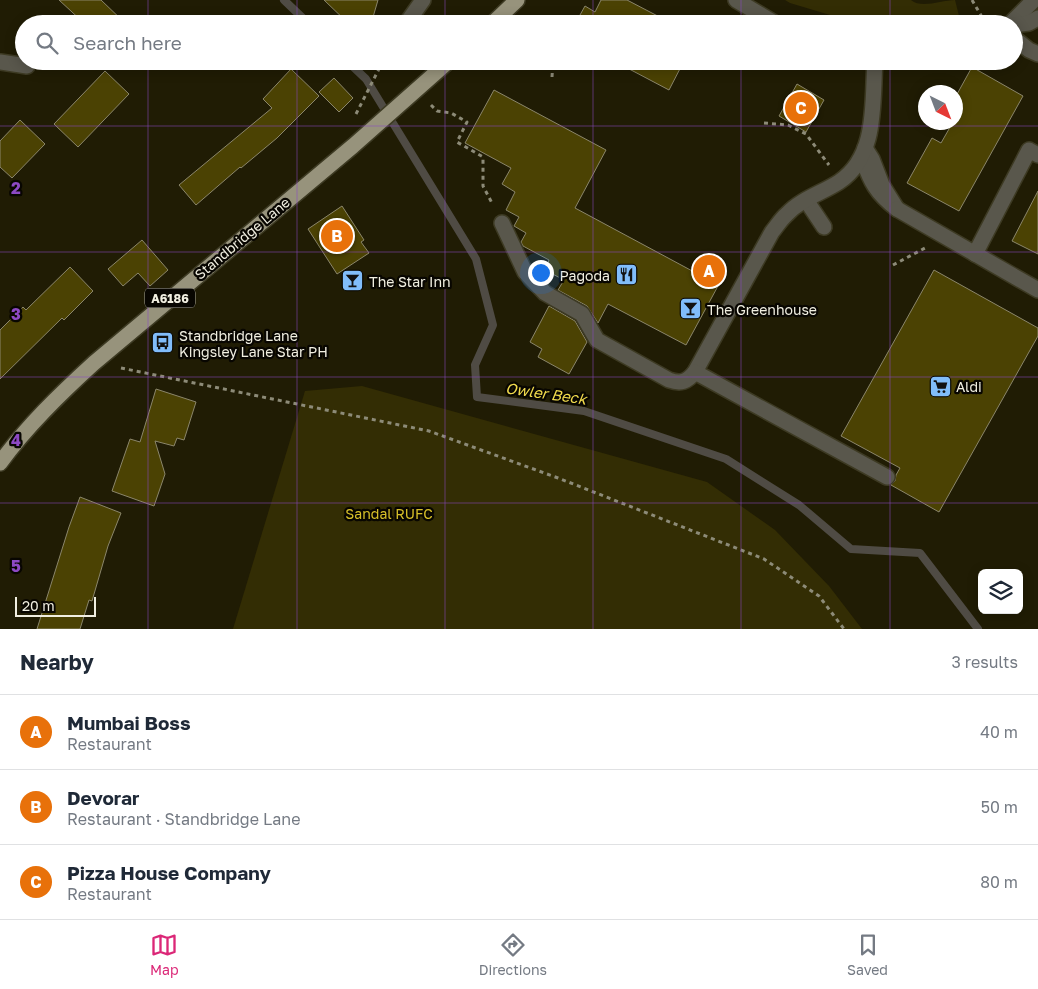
<!DOCTYPE html>
<meta charset="utf-8">
<style>
:root{--surface:#fff;--page:#f6f6f7;--text:#1f2937;--muted:#747a83;--line:#e0e1e3;--accent:#db2777}
body{margin:0;font-family:"Golos Text",sans-serif;background:var(--page);color:var(--text)}
.controls{position:absolute;right:15px;bottom:15px;display:grid;overflow:hidden;border-radius:8px;box-shadow:0 2px 12px #0003}
.controls button{width:45px;height:45px;display:grid;place-items:center;padding:0;border:0;border-bottom:1px solid var(--line);background:var(--surface);color:var(--text);font:25px sans-serif}
.compass{position:absolute;left:918px;top:85px;width:45px;height:45px;border-radius:50%;background:var(--surface);box-shadow:0 2px 12px #0003;rotate:138deg}
.scale{position:absolute;left:15px;bottom:12px;width:81px;box-sizing:border-box;padding-left:5px;border:2px solid #f1efe1;border-top:0;font-size:14px;line-height:18px;white-space:nowrap;color:#f1efe1;-webkit-text-stroke:4px #080601;paint-order:stroke}
.you{position:absolute;left:540px;top:272px;width:18px;height:18px;margin:-12px;border:4px solid #fff;border-radius:50%;background:#1a73e8;box-shadow:0 0 0 8px #1a73e833}
.badge{display:grid;place-items:center;width:32px;height:32px;border-radius:50%;background:var(--accent);color:#fff;font-size:16px;font-weight:700}
.pin{position:absolute;translate:-50% -50%;border:2px solid #fff;box-shadow:0 1px 5px #0006}
.list{margin:0;padding:0;list-style:none}
h2{display:flex;justify-content:space-between;align-items:center;height:65px;margin:0;padding:0 20px;font-size:21px}
h2 small{font-size:16px;font-weight:400;color:var(--muted)}
.list li{display:grid;grid-template-columns:32px 1fr auto;gap:15px;align-items:center;box-sizing:border-box;height:75px;padding:0 20px;border-top:1px solid var(--line)}
.list b{display:block;font-size:19px;white-space:nowrap}
.list p{margin:0;font-size:16px;white-space:nowrap;color:var(--muted)}
.list em{font-size:16px;font-style:normal;color:var(--muted)}
.icon{flex:none;width:28px;height:28px;fill:none;stroke:currentColor;stroke-width:2;stroke-linecap:round;stroke-linejoin:round}
.map{position:relative;flex:none;width:1038px;height:629px;overflow:hidden}
.search{position:absolute;background:var(--surface);box-shadow:0 2px 12px #0003;left:15px;right:15px;top:15px;height:55px;display:flex;align-items:center;gap:12px;box-sizing:border-box;padding:0 18px;border-radius:28px;color:var(--muted);font-size:19px}
.sheet{height:290px;background:var(--surface)}
nav{display:flex;justify-content:space-around;align-items:center;box-sizing:border-box;height:70px;border-top:1px solid var(--line);background:var(--surface);font-size:14px;color:var(--muted)}
nav a{display:grid;justify-items:center;gap:2px}
nav .on{color:var(--accent)}
.map>svg:first-child{display:block}
</style>
<div class="map">
<svg width="1038" height="629" viewBox="0 0 1038 629">
<rect width="100%" height="100%" fill="#201c04"/>
<g fill="#332d04">
<path d="M785,0H911C922,9 941,0 955,0L961,24H860L790,3Z"/>
<polygon points="362,386 707,482 775,530 829,586 862,629 233,629 305,391"/>
</g>
<g fill="none" stroke-linecap="round" stroke-linejoin="round">
<g stroke="#4f4b44" stroke-width="8">
<polyline points="284,0 309,24"/>
<polyline points="347,61 366,79 476,259 493,325 475,365 477,397 584,411 726,459 799,505 851,549 920,553 978,629"/>
</g>
</g>
<g fill="#4b4203" stroke="#8b866b">
<polygon points="59,0 101,0 126,24 85,24"/>
<polygon points="324,0 378,0 371,24 349,24"/>
<polygon points="601,0 627,0 673,24 575,24 585,6 595,12"/>
<polygon points="614,61 684,61 669,90"/>
<polygon points="972,67 1023,96 959,211 907,183 932,138 941,143 953,122 956,122 956,96"/>
<polygon points="291,69 319,96 277,138 241,168 240,167 196,205 179,185 272,108 263,99"/>
<polygon points="105,71 129,94 78,147 54,124"/>
<polygon points="334,78 353,98 339,112 319,92"/>
<polygon points="797,84 824,100 806,132 779,116"/>
<polygon points="494,90 606,150 575,208 696,273 705,256 723,266 714,284 718,286 686,345 608,304 598,323 587,306 558,290 564,280 545,270 549,260 523,246 521,242 526,233 514,226 519,217 506,210 515,192 502,184 511,168 465,143"/>
<polygon points="20,120 45,144 12,178 0,167 0,141"/>
<polygon points="1038,191 1038,254 1012,241"/>
<polygon points="342,206 364,240 361,242 369,253 337,274 308,229"/>
<polygon points="142,240 168,270 150,286 138,273 123,286 108,269"/>
<polygon points="70,267 93,291 64,320 62,318 0,379 0,330 23,307 26,310"/>
<polygon points="934,270 1038,328 1038,336 939,512 891,485 895,481 896,475 900,468 841,436"/>
<polygon points="549,306 575,321 587,342 569,374 538,357 542,349 530,342"/>
<polygon points="156,389 196,402 184,440 177,438 174,446 155,441 165,474 154,506 112,491 130,439 140,442"/>
<polygon points="80,497 121,513 108,546 92,601 89,600 80,629 37,629 69,527"/>
</g>
<g fill="none" stroke-linecap="round" stroke-linejoin="round">
<defs>
<g id="minor">
<polyline points="736,0 776,24"/>
<polyline points="406,24 423,0"/>
<polyline points="1010,24 1034,0"/>
<polyline points="1014,25 1029,23 1038,18"/>
<polyline points="1014,38 1029,50 1038,54"/>
<polyline points="0,62 27,66"/>
<path d="M862,158C871,182 876,193 897,209L882,185L872,159L865,148"/>
<polyline points="806,200 824,227"/>
<polyline points="897,209 1038,290"/>
<path d="M502,223L525,272L545,293L582,314L597,340L669,380C681,384 687,382 695,372L772,232C777,226 781,219 787,214C801,199 822,193 839,182C878,156 872,102 875,61"/>
<polyline points="975,254 1029,150 1038,155"/>
<polyline points="695,372 887,477"/>
</g>
<g id="major">
<polyline points="492,24 517,0"/>
<path d="M0,463C27,426 60,394 94,363L353,146L449,61"/>
</g>
</defs>
<use href="#minor" stroke="#3d3a23" stroke-width="18"/>
<use href="#major" stroke="#3d3a23" stroke-width="18"/>
<g stroke="#8d8b78" stroke-width="3" stroke-dasharray="4 4" stroke-linecap="butt">
<polyline points="972,0 986,24"/>
<polyline points="526,19 534,24"/>
<polyline points="552,77 553,61"/>
<polyline points="431,105 437,111 451,113 467,122 457,142 483,157 483,186 493,205"/>
<polyline points="356,114 383,61"/>
<polyline points="764,123 788,125 806,134 829,165"/>
<polyline points="893,265 925,248"/>
<polyline points="121,368 429,431 558,478 764,559 819,596 844,629"/>
</g>
<use href="#minor" stroke="#59574c" stroke-width="15"/>
<use href="#major" stroke="#97937c" stroke-width="15"/>
</g>
<path fill="none" stroke="#8d49c4" stroke-width="1" stroke-opacity="0.55" d="M148,0V24M297,0V24M445,0V24M593,0V24M741,0V24M890,0V24M148,61V629M297,61V629M445,61V629M593,61V629M741,61V629M890,61V629M0,126H1038M0,252H1038M0,377H1038M0,503H1038"/>
<defs>
<symbol id="restaurant-square" viewBox="-11 -11 22 22"><rect x="-9" y="-9" width="18" height="18" rx="4" fill="#81bdfa" stroke="#080601"/><path d="M-5-6h1v4h1v-4h1v4h1v-4h1v5L-1.5 .5V6h-2V.5L-5-1ZM5-6V6H3V1.5H1.5Q1.5-4 5-6Z" fill="#111"/></symbol>
<symbol id="bar-square" viewBox="-11 -11 22 22"><rect x="-9" y="-9" width="18" height="18" rx="4" fill="#81bdfa" stroke="#080601"/><path d="M-6-5H6L.8 .8V4.5H3.5V6h-7V4.5H-.8V.8Z" fill="#111"/></symbol>
<symbol id="bus-square" viewBox="-11 -11 22 22"><rect x="-9" y="-9" width="18" height="18" rx="4" fill="#81bdfa" stroke="#080601"/><path d="M-5-6H5V4H4V6H2V4H-2V6H-4V4H-5ZM-3.5-4V0h7V-4ZM-3.5 1.2v1.5H-2V1.2ZM2 1.2v1.5H3.5V1.2Z" fill="#111"/></symbol>
<symbol id="supermarket-square" viewBox="-11 -11 22 22"><rect x="-9" y="-9" width="18" height="18" rx="4" fill="#81bdfa" stroke="#080601"/><path d="M-6-5.5h2.5l.6 2H6L4.5 2H-2.5L-4.4-4H-6ZM-1.5 3.2a1.3 1.3 0 1 0 .1 0ZM3 3.2a1.3 1.3 0 1 0 .1 0Z" fill="#111"/></symbol>
</defs>
<g fill-rule="evenodd">
<use href="#restaurant-square" x="614" y="262" width="25" height="25"/>
<use href="#bar-square" x="340" y="268" width="25" height="25"/>
<use href="#bar-square" x="678" y="296" width="25" height="25"/>
<use href="#bus-square" x="150" y="330" width="25" height="25"/>
<use href="#supermarket-square" x="928" y="374" width="25" height="25"/>
</g>
<g text-anchor="middle" dominant-baseline="central" stroke-width="4.5" stroke-linejoin="round" paint-order="stroke">
<rect fill="#080601" stroke="#aba99e" stroke-width="1" x="145" y="288.5" width="50" height="19" rx="4"/>
<g font-size="12" font-weight="bold" fill="#f1efe1">
<text x="170" y="298">A6186</text>
</g>
<g font-size="14" fill="#f1efe1" stroke="#080601">
<text transform="translate(242 238) rotate(-40)">Standbridge Lane</text>
</g>
<g font-size="14" fill="#f1efe1" stroke="#080601" text-anchor="start">
<text x="610" y="275" text-anchor="end">Pagoda</text>
<text x="369" y="281">The Star Inn</text>
<text x="707" y="309">The Greenhouse</text>
<text x="179" y="335">Standbridge Lane<tspan x="179" dy="16">Kingsley Lane Star PH</tspan></text>
<text x="956" y="386">Aldi</text>
</g>
<g font-size="14" fill="#d7c029" stroke="#080601">
<text x="389" y="513">Sandal RUFC</text>
</g>
<g font-size="15" font-style="italic" fill="#f0da4c" stroke="#080601">
<text transform="translate(546 393) rotate(8)">Owler Beck</text>
</g>
</g>
<g font-size="16" text-anchor="middle" font-weight="bold" fill="#8d49c4" stroke="#080601" stroke-width="4.5" stroke-linejoin="round" paint-order="stroke">
<text x="16" y="194">2</text>
<text x="16" y="320">3</text>
<text x="16" y="446">4</text>
<text x="16" y="572">5</text>
</g>
</svg>
<div class="controls">
<button><svg class="icon" aria-label="layers" viewBox="0 0 24 24"><path d="M12 4l9 5-9 5-9-5zM3 14l9 5 9-5"/></svg></button>
</div>
<svg class="compass" viewBox="-18 -18 36 36"><path d="M0-13l5 13h-10z" fill="#e53935"/><path d="M0 13l5-13h-10z" fill="#747a83"/></svg>
<div class="scale">20 m</div>
<div class="you"></div>
<div class="pin badge" style="left:709px;top:271px;background:#e8710a">A</div>
<div class="pin badge" style="left:337px;top:236px;background:#e8710a">B</div>
<div class="pin badge" style="left:801px;top:108px;background:#e8710a">C</div>
<div class="search"><svg class="icon" aria-label="search" viewBox="0 0 24 24"><circle cx="10" cy="10" r="6"/><path d="M15 15l6 6"/></svg>Search here</div>
</div>
<section class="sheet">
<h2>Nearby<small>3 results</small></h2>
<ul class="list">
<li><span class="badge" style="background:#e8710a">A</span><div><b>Mumbai Boss</b><p>Restaurant</p></div><em>40 m</em></li>
<li><span class="badge" style="background:#e8710a">B</span><div><b>Devorar</b><p>Restaurant · Standbridge Lane</p></div><em>50 m</em></li>
<li><span class="badge" style="background:#e8710a">C</span><div><b>Pizza House Company</b><p>Restaurant</p></div><em>80 m</em></li>
</ul>
</section>
<nav>
<a class="on"><svg class="icon" aria-label="map" viewBox="0 0 24 24"><path d="M3 6l6-2 6 2 6-2v14l-6 2-6-2-6 2zM9 4v14M15 6v14"/></svg>Map</a>
<a><svg class="icon" aria-label="directions" viewBox="0 0 24 24"><path d="M12 3l9 9-9 9-9-9zM9 14v-3h6M13 9l2 2-2 2"/></svg>Directions</a>
<a><svg class="icon" aria-label="saved" viewBox="0 0 24 24"><path d="M7 4h10v16l-5-4-5 4z"/></svg>Saved</a>
</nav>
